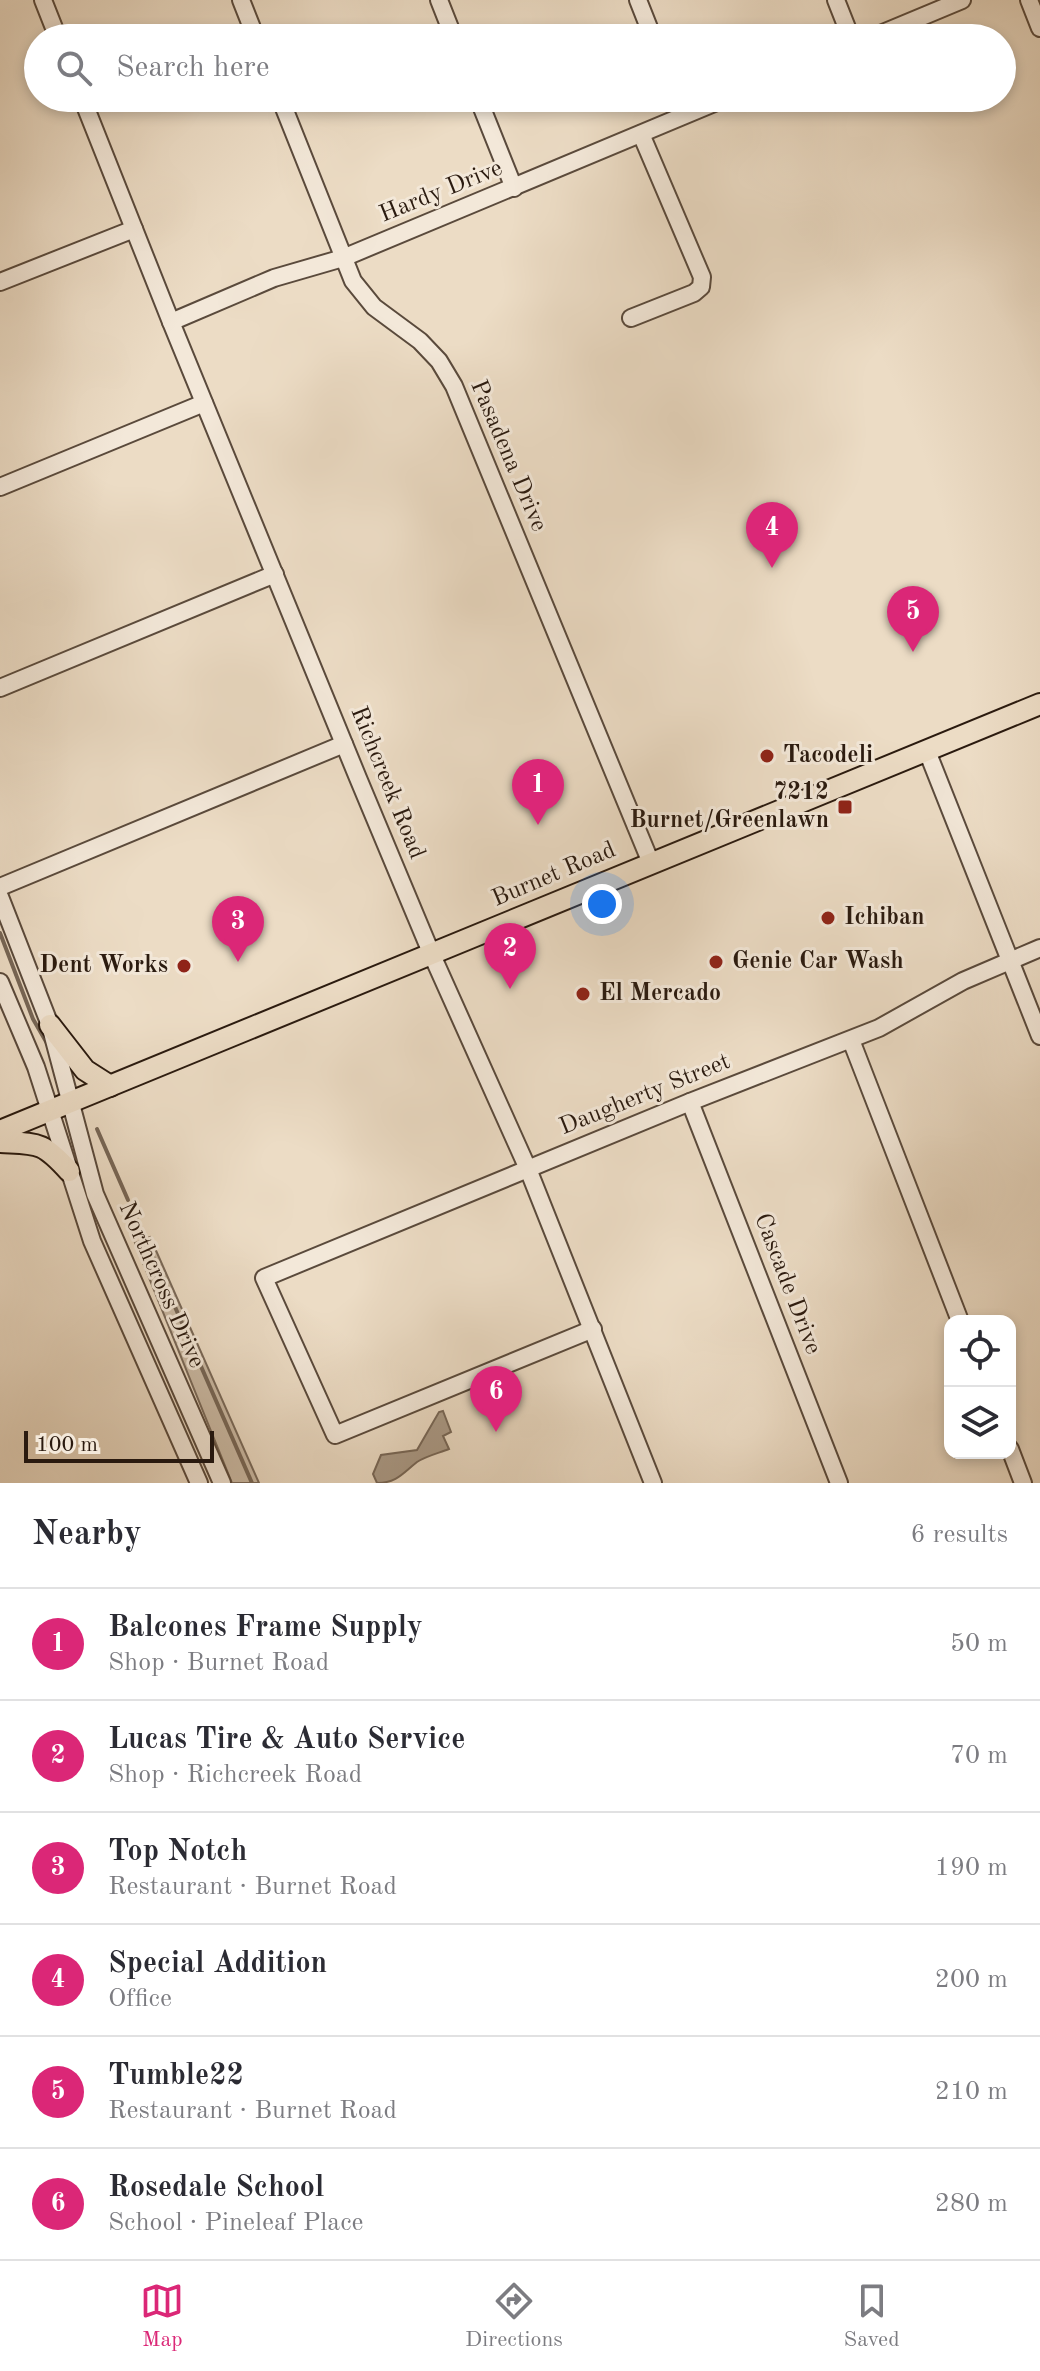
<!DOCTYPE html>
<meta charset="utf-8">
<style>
:root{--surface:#fff;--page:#f2f2f3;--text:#2b2b33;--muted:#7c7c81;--line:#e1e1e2;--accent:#db2777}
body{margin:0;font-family:"Old Standard TT",serif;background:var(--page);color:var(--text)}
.controls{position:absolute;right:24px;bottom:24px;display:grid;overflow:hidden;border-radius:16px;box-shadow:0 4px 12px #0003}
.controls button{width:72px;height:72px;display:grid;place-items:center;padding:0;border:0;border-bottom:2px solid var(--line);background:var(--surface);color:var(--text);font:40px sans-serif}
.scale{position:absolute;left:24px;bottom:20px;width:190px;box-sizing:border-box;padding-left:8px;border:4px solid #2a1a0f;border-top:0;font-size:22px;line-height:28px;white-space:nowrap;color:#2a1a0f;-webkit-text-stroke:6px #f3e8d9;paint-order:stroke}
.you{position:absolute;left:602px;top:904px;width:28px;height:28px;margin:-20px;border:6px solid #fff;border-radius:50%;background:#1a73e8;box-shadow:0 0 0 12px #1a73e833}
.badge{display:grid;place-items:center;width:52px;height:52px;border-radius:50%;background:var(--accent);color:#fff;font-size:26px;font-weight:700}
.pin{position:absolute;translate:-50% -66px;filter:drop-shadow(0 2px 4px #0008)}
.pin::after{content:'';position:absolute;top:42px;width:28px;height:24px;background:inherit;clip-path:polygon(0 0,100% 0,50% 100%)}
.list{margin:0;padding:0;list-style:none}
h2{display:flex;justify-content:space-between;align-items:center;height:104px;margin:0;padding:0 32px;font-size:34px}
h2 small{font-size:26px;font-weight:400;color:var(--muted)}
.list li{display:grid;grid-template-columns:52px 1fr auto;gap:24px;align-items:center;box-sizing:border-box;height:112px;padding:0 32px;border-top:2px solid var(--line)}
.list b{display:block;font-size:30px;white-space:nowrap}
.list p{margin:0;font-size:26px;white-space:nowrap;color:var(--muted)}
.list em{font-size:26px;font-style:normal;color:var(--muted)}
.icon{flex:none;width:44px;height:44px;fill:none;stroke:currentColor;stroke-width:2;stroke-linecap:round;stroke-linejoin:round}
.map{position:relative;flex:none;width:1040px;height:1483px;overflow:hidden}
.search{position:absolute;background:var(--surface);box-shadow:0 4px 12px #0003;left:24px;right:24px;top:24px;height:88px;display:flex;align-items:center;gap:20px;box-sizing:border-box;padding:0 28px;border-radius:44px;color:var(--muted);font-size:30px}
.sheet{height:776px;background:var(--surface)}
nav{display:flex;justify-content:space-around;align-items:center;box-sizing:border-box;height:112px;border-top:2px solid var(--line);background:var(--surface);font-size:22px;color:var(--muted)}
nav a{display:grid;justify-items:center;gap:4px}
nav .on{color:var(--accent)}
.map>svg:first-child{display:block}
</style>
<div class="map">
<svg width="1040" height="1483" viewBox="0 0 1040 1483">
<rect width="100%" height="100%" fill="#ecdcc5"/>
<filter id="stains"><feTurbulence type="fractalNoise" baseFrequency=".0025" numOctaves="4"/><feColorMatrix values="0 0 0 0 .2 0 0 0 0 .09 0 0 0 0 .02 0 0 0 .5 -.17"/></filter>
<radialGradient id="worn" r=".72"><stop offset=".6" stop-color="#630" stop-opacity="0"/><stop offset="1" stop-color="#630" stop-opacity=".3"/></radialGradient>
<polygon fill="#cbbba6" stroke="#7a6a5a" stroke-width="2" points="150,1237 259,1483 232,1483 135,1243"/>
<path fill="#aa9a87" stroke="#776757" stroke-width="2" d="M443,1411L451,1432L443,1436L449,1449C439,1453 426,1456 417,1462C403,1473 397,1483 377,1483L373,1474L381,1455L417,1450L439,1412Z"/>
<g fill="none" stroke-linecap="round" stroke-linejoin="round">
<g stroke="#776757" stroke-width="4">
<polyline points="0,933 33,1019 48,1045"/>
<polyline points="97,1129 128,1200"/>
<polyline points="137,1220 252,1483"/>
</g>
<defs>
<g id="minor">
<polyline points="43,0 58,38"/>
<polyline points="241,0 256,38"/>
<polyline points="439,0 454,38"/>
<polyline points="638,0 653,38"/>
<polyline points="836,0 851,38"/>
<polyline points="1029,0 1040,28"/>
<polyline points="871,38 962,0"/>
<polyline points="82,98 171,322 358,778 432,955 528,1169 653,1483"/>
<polyline points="280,98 353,281 374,307 420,341 439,361 454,386 651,863"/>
<polyline points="478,98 514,188"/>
<polyline points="0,282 134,229"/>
<polyline points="631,318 694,293 701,287 702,277 641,134"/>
<polyline points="171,322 274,278 343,258 726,98"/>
<polyline points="0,487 204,403"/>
<polyline points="0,688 275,574"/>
<polyline points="927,751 1040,1036"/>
<polyline points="0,887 344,744"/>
<polyline points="0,897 50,1025 95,1194 222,1483"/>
<polyline points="0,982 36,1067 92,1241 199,1483"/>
<polyline points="851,1040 960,1321"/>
<polyline points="690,1102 839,1483"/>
<polyline points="593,1329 335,1435 264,1278 690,1102 879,1028 963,981 1040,948"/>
<polyline points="1010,1449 1023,1483"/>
</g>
<g id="major">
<polyline points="50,1025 85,1070 110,1086"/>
<polyline points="0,1131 1040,704"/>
<path d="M0,1142C38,1144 42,1141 69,1171"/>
</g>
</defs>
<use href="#minor" stroke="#5a4a3c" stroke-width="20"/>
<use href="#major" stroke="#2a1a0f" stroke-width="24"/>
<use href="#minor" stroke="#f3e8d9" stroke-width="16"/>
<use href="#major" stroke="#ecdcc5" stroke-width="20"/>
</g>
<g fill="#8f2418" stroke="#f3e8d9" stroke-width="3">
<circle cx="767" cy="756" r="8"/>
<rect x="837" y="799" width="16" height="16" rx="4"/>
<circle cx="828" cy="918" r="8"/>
<circle cx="716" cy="962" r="8"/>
<circle cx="184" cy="966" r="8"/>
<circle cx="583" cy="994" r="8"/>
</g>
<g text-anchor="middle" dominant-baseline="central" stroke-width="6" stroke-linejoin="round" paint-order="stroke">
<g font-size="24" fill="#2a1a0f" stroke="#f3e8d9">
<text transform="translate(441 192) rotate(-22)">Hardy Drive</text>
<text transform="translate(508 456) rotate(67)">Pasadena Drive</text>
<text transform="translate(387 783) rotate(68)">Richcreek Road</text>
<text transform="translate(554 875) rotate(-23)">Burnet Road</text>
<text transform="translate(645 1095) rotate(-22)">Daugherty Street</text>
<text transform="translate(787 1284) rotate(69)">Cascade Drive</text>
<text transform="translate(161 1285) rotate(66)">Northcross Drive</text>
</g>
<g font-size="24" font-weight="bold" fill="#2a1a0f" stroke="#f3e8d9" text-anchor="start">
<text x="783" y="756">Tacodeli</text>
<text x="829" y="793" text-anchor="end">7212<tspan x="829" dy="28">Burnet/Greenlawn</tspan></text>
<text x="844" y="918">Ichiban</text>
<text x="732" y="962">Genie Car Wash</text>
<text x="168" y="966" text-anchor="end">Dent Works</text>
<text x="599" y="994">El Mercado</text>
</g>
</g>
<rect width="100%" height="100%" filter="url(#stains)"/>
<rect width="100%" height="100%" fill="url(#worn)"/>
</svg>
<div class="controls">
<button><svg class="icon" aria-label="locate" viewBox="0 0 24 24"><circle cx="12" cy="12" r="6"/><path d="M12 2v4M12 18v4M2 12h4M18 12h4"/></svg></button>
<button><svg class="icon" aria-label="layers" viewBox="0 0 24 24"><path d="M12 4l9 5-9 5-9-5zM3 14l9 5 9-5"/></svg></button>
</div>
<div class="scale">100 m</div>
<div class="you"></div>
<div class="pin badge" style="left:538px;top:825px">1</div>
<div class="pin badge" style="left:510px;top:989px">2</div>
<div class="pin badge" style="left:238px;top:962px">3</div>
<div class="pin badge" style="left:772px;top:568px">4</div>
<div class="pin badge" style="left:913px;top:652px">5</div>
<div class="pin badge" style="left:496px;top:1432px">6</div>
<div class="search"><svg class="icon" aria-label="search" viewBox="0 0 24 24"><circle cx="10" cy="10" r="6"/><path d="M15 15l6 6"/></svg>Search here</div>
</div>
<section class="sheet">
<h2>Nearby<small>6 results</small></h2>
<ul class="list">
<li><span class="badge">1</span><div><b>Balcones Frame Supply</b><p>Shop · Burnet Road</p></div><em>50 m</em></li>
<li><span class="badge">2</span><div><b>Lucas Tire &amp; Auto Service</b><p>Shop · Richcreek Road</p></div><em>70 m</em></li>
<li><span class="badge">3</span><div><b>Top Notch</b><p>Restaurant · Burnet Road</p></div><em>190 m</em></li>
<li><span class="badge">4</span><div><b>Special Addition</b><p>Office</p></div><em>200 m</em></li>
<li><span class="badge">5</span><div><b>Tumble22</b><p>Restaurant · Burnet Road</p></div><em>210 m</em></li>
<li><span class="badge">6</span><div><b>Rosedale School</b><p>School · Pineleaf Place</p></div><em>280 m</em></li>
</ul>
</section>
<nav>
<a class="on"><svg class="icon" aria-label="map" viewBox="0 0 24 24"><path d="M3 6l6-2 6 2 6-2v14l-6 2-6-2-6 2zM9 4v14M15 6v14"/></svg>Map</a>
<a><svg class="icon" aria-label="directions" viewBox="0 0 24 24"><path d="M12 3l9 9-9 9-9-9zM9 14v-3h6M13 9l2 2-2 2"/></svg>Directions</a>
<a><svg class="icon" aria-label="saved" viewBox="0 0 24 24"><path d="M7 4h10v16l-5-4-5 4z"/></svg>Saved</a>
</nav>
